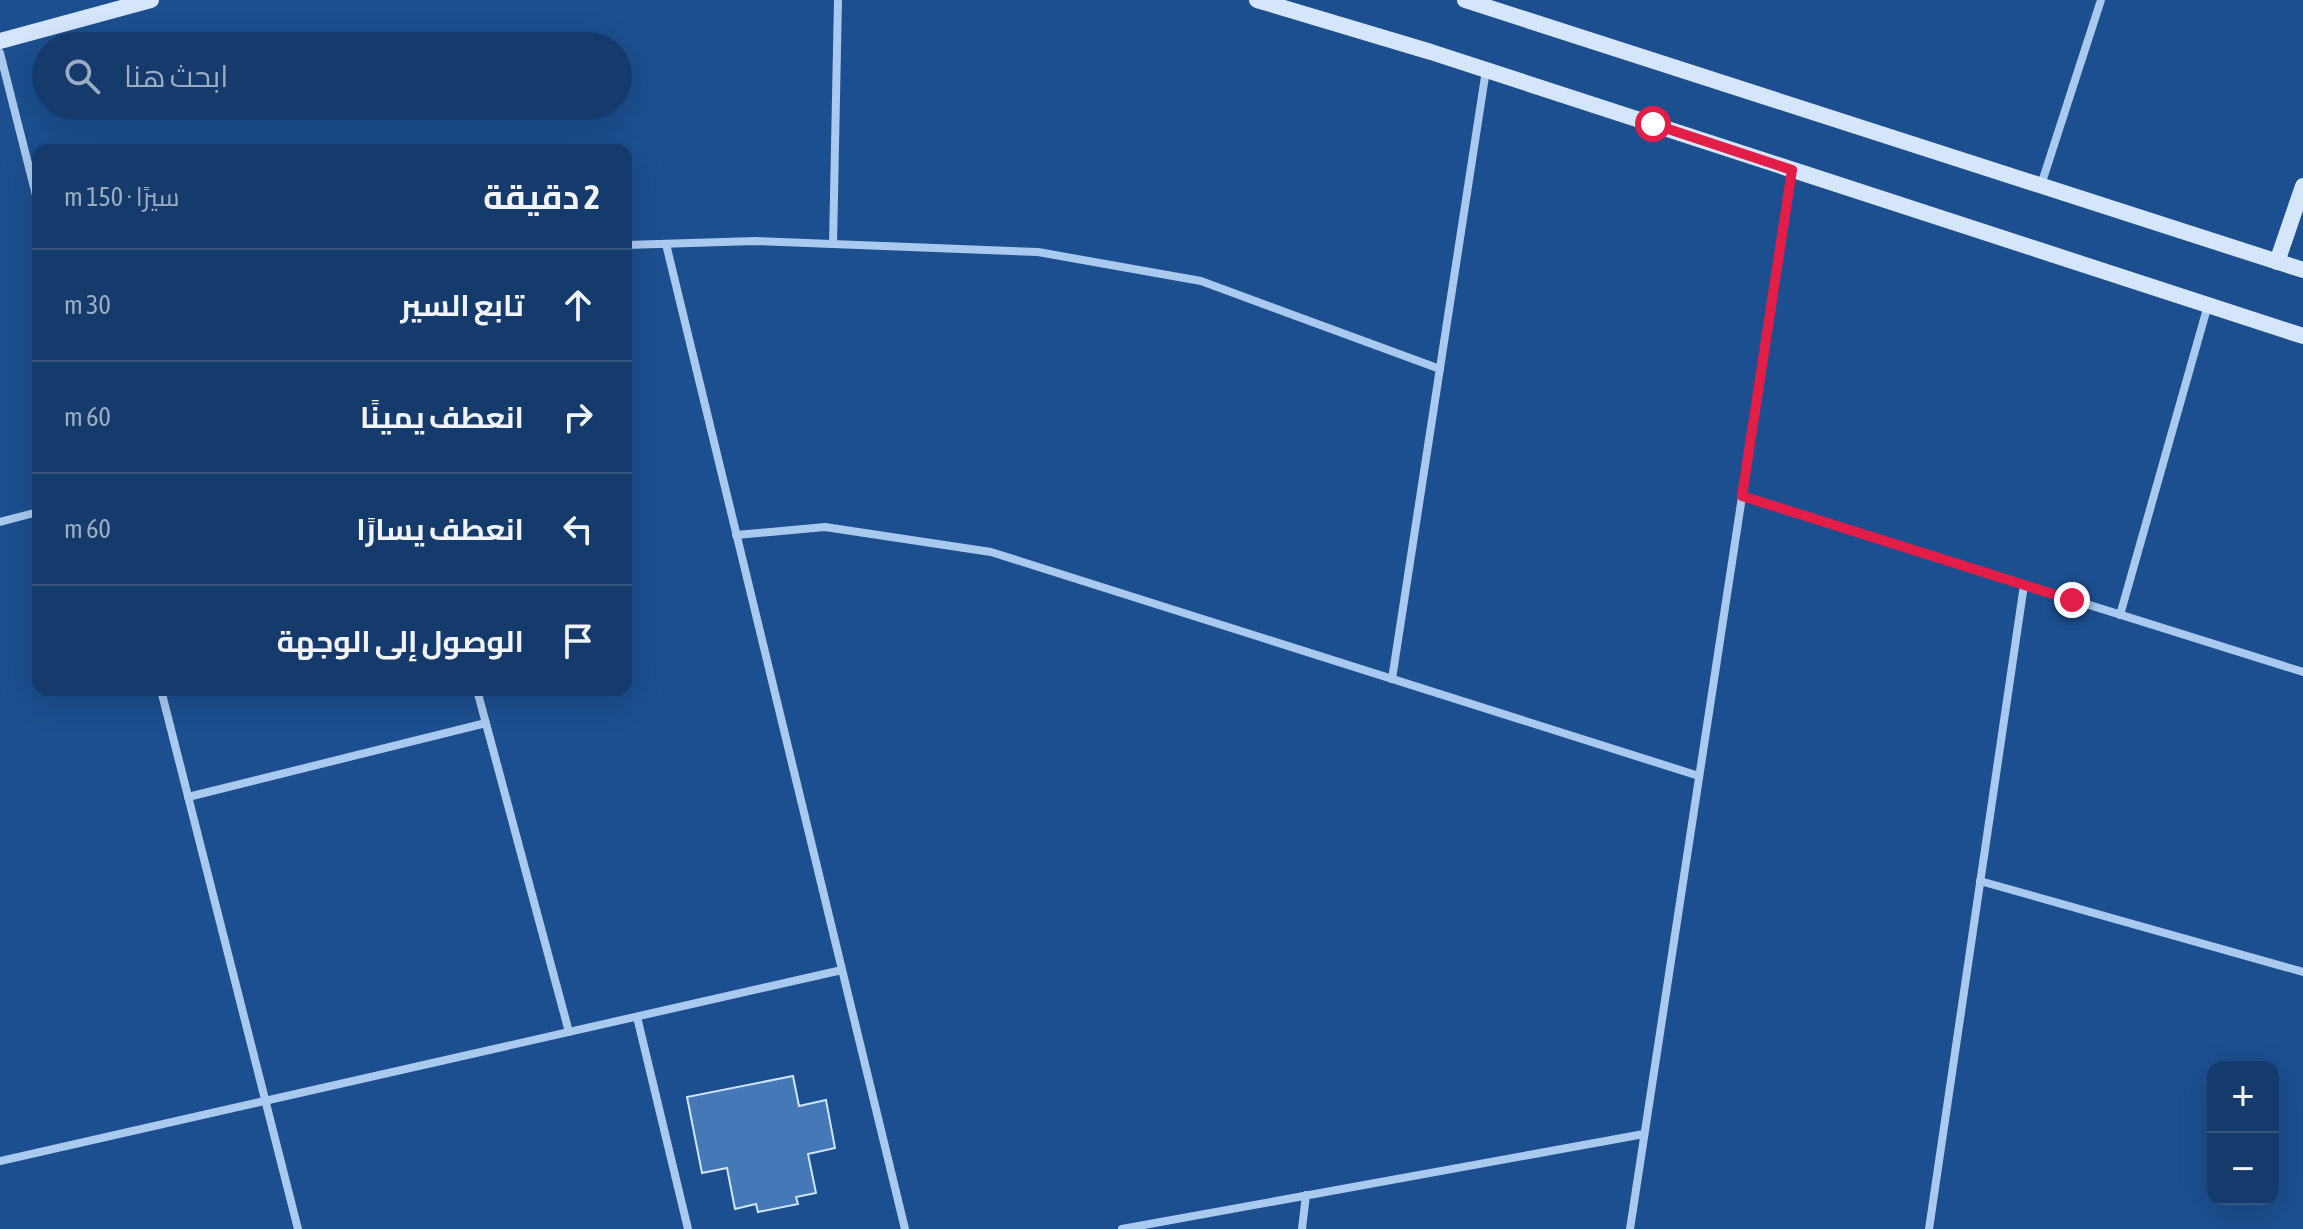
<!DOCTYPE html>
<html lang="ar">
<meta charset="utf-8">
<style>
:root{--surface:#143b6b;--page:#1d4271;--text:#f1f3f6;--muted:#9dadc1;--line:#33557e}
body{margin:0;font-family:"Asap Condensed",Cairo,sans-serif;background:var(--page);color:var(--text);direction:rtl}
.controls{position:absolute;right:24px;bottom:24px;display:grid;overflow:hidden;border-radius:16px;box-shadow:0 8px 32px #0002}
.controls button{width:72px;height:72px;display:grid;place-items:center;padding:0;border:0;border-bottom:2px solid var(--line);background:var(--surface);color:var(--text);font:40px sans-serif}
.stop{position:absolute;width:24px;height:24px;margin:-18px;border:6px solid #e11d48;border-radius:50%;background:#fff}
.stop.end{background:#e11d48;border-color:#fff;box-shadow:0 2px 8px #0008}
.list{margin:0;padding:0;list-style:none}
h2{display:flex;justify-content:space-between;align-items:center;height:104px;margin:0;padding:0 32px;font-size:34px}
h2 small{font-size:26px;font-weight:400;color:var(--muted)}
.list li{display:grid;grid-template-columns:52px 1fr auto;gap:24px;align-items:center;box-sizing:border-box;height:112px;padding:0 32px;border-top:2px solid var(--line)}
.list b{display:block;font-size:30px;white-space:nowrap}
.list em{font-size:26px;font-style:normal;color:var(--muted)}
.icon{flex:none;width:44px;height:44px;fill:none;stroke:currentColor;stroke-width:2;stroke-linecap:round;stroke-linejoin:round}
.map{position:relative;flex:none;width:2303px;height:1229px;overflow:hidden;direction:ltr}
.search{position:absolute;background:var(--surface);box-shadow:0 8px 32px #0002;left:32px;top:32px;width:600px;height:88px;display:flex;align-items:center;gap:20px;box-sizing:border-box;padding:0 28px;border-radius:44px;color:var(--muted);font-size:30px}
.panel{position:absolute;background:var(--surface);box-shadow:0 8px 32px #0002;left:32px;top:144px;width:600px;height:552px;border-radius:16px;direction:rtl}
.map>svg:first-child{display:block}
</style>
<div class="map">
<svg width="2303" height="1229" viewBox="0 0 2303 1229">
<rect width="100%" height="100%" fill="#1b4f8f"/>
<polygon fill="#4478b7" stroke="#cfe3fa" stroke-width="2" points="793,1076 799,1106 826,1100 835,1148 808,1154 816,1193 796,1197 798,1204 758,1212 756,1204 735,1209 727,1168 702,1173 687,1097"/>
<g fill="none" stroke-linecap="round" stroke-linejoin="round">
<g stroke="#a9c9ee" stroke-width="8">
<polyline points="0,53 38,203"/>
<polyline points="2041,185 2101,0"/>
<polyline points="666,244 905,1229"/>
<polyline points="833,244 838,0"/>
<polyline points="626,245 755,241 1038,252 1201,281 1440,369"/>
<polyline points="1742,496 2303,672"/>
<polyline points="0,522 38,512"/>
<polyline points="736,535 825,527 991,552 1699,776"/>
<polyline points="2120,615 2208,305"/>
<polyline points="1392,679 1486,70"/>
<polyline points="161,690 298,1229"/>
<polyline points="477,690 569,1032"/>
<polyline points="188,797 486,723"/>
<polyline points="1980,881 2303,972"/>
<polyline points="637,1017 688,1229"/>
<polyline points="0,1161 842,970"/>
<polyline points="1122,1229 1644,1134"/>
<polyline points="1302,1229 1306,1195"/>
<polyline points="1630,1229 1792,170"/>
<polyline points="1929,1229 2024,585"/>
</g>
<g stroke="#d6e6fa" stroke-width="16">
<polyline points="1257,0 1431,52 2303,336"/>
<polyline points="1465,0 2303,270"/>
<polyline points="0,41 151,0"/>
<polyline points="2277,262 2303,186"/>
</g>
</g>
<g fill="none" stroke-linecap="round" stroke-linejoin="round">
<polyline stroke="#e11d48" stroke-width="10" points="1653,124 1792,170 1742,496 2072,600"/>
</g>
</svg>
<div class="controls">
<button>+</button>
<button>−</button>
</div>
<div class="stop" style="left:1653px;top:124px"></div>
<div class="stop end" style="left:2072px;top:600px"></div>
<div class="search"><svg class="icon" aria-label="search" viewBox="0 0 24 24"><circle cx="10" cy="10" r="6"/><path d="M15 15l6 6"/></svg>ابحث هنا</div>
<section class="panel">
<h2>2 دقيقة<small>سيرًا · 150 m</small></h2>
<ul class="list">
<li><svg class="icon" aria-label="ahead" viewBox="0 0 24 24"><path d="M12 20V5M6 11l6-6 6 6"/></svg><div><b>تابع السير</b></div><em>30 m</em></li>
<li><svg class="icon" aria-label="right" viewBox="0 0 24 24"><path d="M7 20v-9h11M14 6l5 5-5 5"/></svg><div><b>انعطف يمينًا</b></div><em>60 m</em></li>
<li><svg class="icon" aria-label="left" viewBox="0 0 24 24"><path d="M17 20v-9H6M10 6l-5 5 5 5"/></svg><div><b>انعطف يسارًا</b></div><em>60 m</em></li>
<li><svg class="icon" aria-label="arrive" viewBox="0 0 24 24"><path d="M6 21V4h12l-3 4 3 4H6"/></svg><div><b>الوصول إلى الوجهة</b></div></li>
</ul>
</section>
</div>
